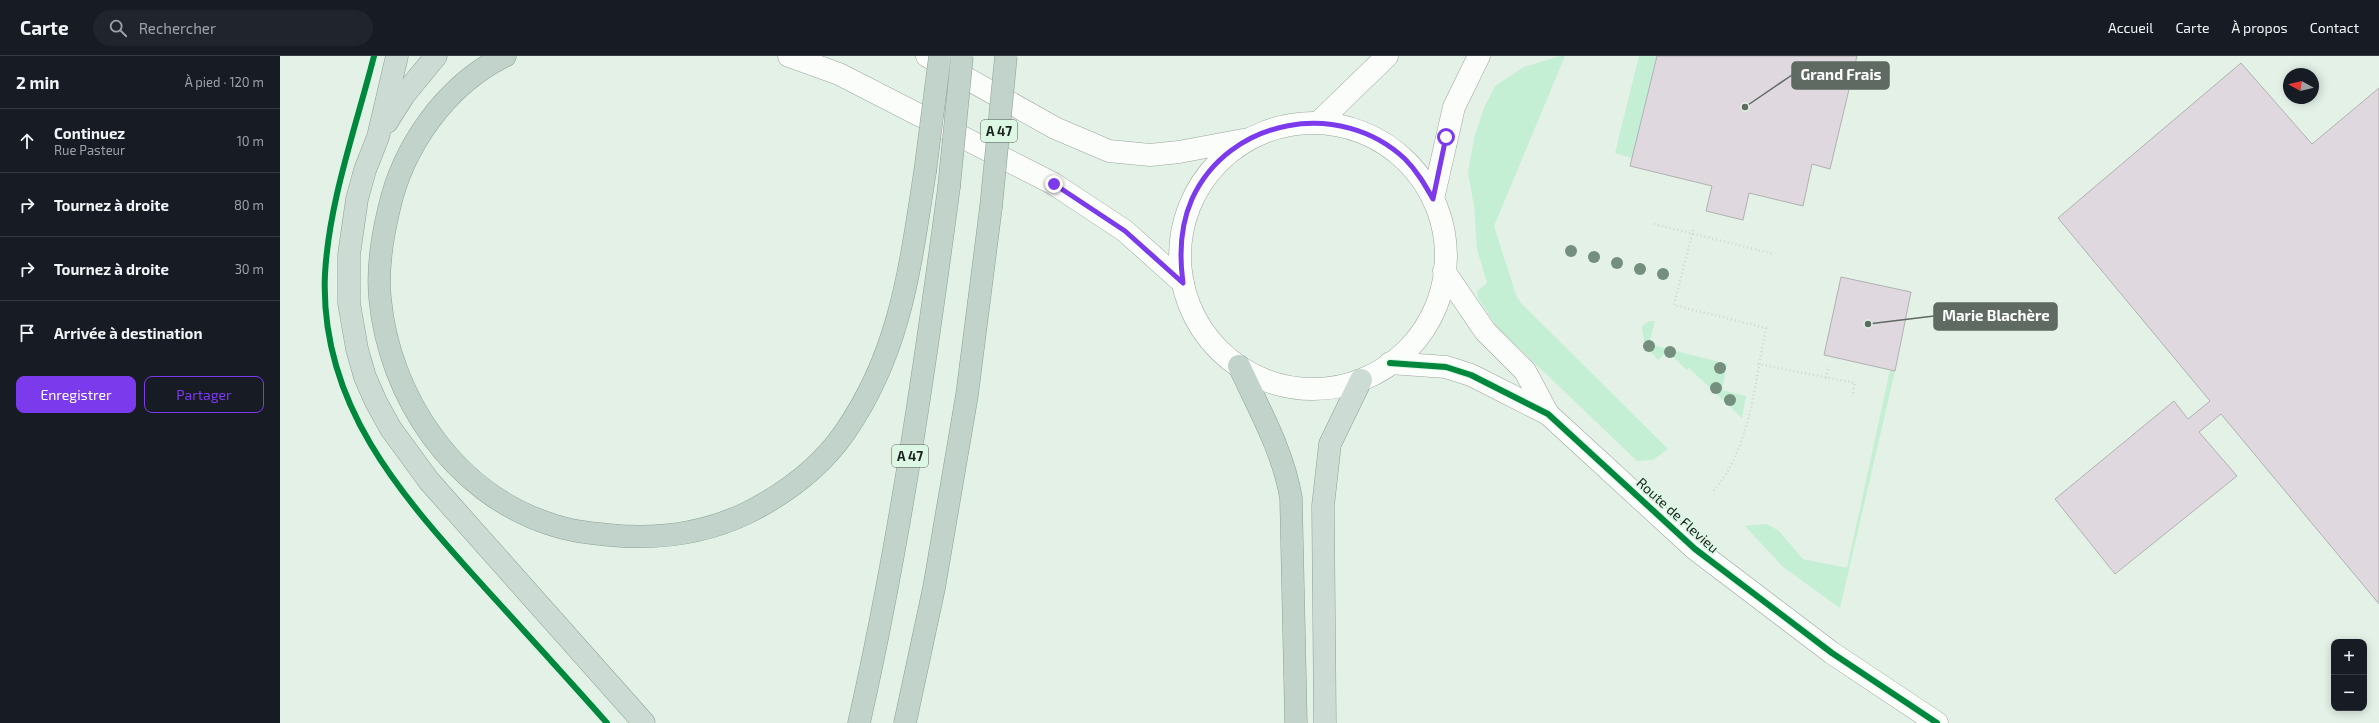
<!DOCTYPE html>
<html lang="fr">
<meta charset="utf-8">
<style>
:root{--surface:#171b24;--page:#20242c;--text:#f1f3f6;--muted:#9ea1a6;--line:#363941;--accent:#7c3aed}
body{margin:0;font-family:"Exo 2",sans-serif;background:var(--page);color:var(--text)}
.controls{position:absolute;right:12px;bottom:12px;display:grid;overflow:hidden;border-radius:8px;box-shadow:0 2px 10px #0003}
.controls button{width:36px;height:36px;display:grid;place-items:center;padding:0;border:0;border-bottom:1px solid var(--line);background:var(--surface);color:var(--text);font:20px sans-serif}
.compass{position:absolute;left:2003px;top:12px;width:36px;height:36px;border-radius:50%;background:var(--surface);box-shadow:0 2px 10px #0003;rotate:278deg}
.stop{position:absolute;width:12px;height:12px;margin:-9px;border:3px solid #7c3aed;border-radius:50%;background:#fff}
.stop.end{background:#7c3aed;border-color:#fff;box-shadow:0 1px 4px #0008}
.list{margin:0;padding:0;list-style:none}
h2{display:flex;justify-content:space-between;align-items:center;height:52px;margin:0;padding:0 16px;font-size:17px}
h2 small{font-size:13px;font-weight:400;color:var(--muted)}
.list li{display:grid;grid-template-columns:26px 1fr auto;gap:12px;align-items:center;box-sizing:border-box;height:64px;padding:0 16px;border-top:1px solid var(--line)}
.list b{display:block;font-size:15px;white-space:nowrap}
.list p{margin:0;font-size:13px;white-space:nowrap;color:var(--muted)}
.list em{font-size:13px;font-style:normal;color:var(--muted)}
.actions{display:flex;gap:8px;padding:12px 16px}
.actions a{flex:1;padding:9px 0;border:1px solid var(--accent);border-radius:8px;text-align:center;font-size:14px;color:var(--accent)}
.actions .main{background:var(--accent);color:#fff}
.icon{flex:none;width:22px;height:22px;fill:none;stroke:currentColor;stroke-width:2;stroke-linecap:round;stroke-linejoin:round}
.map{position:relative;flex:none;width:2099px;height:667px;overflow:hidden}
header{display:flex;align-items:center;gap:24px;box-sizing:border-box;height:56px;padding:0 20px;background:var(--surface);border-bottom:1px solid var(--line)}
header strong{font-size:19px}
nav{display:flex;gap:22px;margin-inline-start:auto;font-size:14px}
.search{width:280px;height:36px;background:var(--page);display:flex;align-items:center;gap:10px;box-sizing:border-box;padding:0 14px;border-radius:22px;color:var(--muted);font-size:15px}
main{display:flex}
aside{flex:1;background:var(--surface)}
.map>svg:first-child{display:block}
</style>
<header>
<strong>Carte</strong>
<div class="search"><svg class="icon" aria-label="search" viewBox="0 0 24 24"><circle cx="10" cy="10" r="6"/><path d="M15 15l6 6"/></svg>Rechercher</div>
<nav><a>Accueil</a><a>Carte</a><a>À propos</a><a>Contact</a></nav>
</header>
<main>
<aside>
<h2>2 min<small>À pied · 120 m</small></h2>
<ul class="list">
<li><svg class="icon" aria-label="ahead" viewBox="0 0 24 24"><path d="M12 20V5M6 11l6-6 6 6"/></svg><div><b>Continuez</b><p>Rue Pasteur</p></div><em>10 m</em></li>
<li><svg class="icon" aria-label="right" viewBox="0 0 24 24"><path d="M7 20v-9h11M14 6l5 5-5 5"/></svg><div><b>Tournez à droite</b></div><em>80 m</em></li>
<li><svg class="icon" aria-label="right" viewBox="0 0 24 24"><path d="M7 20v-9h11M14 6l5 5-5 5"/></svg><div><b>Tournez à droite</b></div><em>30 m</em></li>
<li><svg class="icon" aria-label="arrive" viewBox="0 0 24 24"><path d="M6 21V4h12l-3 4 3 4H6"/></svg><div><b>Arrivée à destination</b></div></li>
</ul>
<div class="actions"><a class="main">Enregistrer</a><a>Partager</a></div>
</aside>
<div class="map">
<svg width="2099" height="667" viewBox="0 0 2099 667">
<rect width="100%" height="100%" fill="#e3f1e7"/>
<g fill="#c5efd4">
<polygon points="1280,0 1285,0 1214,170 1236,239 1241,247 1388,393 1373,404 1357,405 1217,271 1198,242 1197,235 1207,227 1197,193 1194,150 1188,117 1194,82 1204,52 1215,30 1244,11"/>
<polygon points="1359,0 1377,0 1352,102 1335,97"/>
<path d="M1369,265H1375L1369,288L1447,308L1442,334L1466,340L1462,362L1409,312L1407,314L1387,295L1378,304C1368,293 1362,285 1362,270Z"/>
<polygon points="1610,314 1615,315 1560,552 1503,511 1465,470 1487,468 1499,475 1523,503 1567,512"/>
</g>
<g fill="#dfd8df" stroke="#b0b2b1">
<polygon points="1377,0 1577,0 1550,113 1532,108 1523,150 1469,137 1463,164 1426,155 1432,130 1350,110"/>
<polygon points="1961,7 2032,88 2099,32 2099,548 1941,358 1919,376 1957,420 1835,518 1775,443 1894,345 1908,363 1930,345 1778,162"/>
<polygon points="1561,221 1631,236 1615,315 1544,299"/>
</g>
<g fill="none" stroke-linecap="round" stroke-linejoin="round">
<defs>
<g id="tertiary">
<polyline points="1164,215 1205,275 1245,315 1268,358"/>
<polyline points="1110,307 1166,311 1191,319 1268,358 1415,493 1552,597 1657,667"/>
</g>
<g id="secondary">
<polyline points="509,0 559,18 774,128 845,175 903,227"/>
<polyline points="647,0 775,72 829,95 870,99 899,96 963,84"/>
<polyline points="1039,66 1107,0"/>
<circle cx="1033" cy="200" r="133"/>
<polyline points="1153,143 1174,51 1199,0"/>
</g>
<g id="trunk">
<polyline points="117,0 98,81 85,114 77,143 69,199 69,247 77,293 85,321 96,346 111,373 149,425 364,667"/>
<polyline points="107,66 124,39 156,0"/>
<polyline points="1045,667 1043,450 1050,388 1081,324"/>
</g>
<g id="motorway">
<path d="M225,0C166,29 123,90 109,153C102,182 97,211 100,242C109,341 174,437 270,468C289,475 309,477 329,479C378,484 424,478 469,456C506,437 541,411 565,376C621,295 630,211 645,116"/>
<path d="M959,310C979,353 1003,395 1011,442L1016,667"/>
<path d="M579,667C619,490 645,311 669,131"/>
<polyline points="625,667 654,532 687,339 711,151"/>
</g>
</defs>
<use href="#tertiary" stroke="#9aa59d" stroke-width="23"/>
<use href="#secondary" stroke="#9aa59d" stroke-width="23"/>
<use href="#trunk" stroke="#89a294" stroke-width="23"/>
<use href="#motorway" stroke="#89a294" stroke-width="23"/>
<g stroke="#d1d6d3" stroke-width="2.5" stroke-dasharray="1 3" stroke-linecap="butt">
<polyline points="1374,168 1494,198"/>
<path d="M1413,174L1394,249L1486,272C1475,325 1470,396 1432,436"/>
<polyline points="1478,308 1575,327 1572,340"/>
<polyline points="1546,322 1549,310"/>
</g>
<use href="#tertiary" stroke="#fbfdfb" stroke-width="22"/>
<use href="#secondary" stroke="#fbfdfb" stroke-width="22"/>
<use href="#trunk" stroke="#ccdcd4" stroke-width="22"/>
<use href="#motorway" stroke="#c1d3ca" stroke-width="22"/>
<defs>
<g id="motorway-bridge">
<polyline points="645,116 660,0"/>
<polyline points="669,131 682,0"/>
<polyline points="711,151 726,0"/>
</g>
</defs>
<use href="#motorway-bridge" stroke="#89a294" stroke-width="23" stroke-linecap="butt"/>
<use href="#motorway-bridge" stroke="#c1d3ca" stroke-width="22"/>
<defs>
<g id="cycleway">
<path d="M94,0C76,71 49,145 45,218C39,350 123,441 205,532C246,577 287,622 327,667"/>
<polyline points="1110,307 1166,311 1191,319 1268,358 1415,493 1552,597 1657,667"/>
</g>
</defs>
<use href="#cycleway" stroke="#ddf7e5" stroke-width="8"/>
<use href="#cycleway" stroke="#00873e" stroke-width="6"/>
</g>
<g fill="#748f7e">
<circle cx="1291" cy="195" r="6"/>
<circle cx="1314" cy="201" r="6"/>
<circle cx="1337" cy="207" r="6"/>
<circle cx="1360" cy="213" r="6"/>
<circle cx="1383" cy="218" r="6"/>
<circle cx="1369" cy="290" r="6"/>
<circle cx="1390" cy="296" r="6"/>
<circle cx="1440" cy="312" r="6"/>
<circle cx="1436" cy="332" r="6"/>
<circle cx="1450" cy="344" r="6"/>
</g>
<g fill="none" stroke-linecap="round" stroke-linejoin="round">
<path stroke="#7c3aed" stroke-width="5" d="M774,128L845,175L903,227C899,198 900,170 912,143C949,62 1060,42 1125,103C1137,115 1145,129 1153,143L1166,81"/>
</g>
<g text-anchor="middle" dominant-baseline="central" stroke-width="4" stroke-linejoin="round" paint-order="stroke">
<g fill="#ddf7e5" stroke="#536158" stroke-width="1">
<rect x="701" y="64" width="36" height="22" rx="3"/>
<rect x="612" y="389" width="36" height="22" rx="3"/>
</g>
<g font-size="13" font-weight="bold" fill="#18211b">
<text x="719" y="75">A 47</text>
<text x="630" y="400">A 47</text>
</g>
<g font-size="14" fill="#18211b" stroke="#ddf7e5">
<text transform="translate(1398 459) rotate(42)">Route de Flevieu</text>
</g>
</g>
<path fill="none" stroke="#5f6a62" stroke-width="1.5" d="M1465 51L1512 19M1588 268L1654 260"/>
<g fill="#5f6a62" stroke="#ddf7e5" stroke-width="1.5">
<circle cx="1465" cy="51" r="4"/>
<circle cx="1588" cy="268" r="4"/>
</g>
<g fill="#5f6a62" stroke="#5f6a62" stroke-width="1.5">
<rect x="1512" y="6" width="97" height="27" rx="4"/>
<rect x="1654" y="247" width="123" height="27" rx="4"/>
</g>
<g font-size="15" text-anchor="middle" font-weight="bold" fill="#fff">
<text x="1561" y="24">Grand Frais</text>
<text x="1716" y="265">Marie Blachère</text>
</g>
</svg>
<div class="controls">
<button>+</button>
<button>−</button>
</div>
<svg class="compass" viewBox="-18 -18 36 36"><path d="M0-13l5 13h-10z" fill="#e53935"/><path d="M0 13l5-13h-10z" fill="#9ea1a6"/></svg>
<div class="stop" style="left:1166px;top:81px"></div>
<div class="stop end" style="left:774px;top:128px"></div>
</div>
</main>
